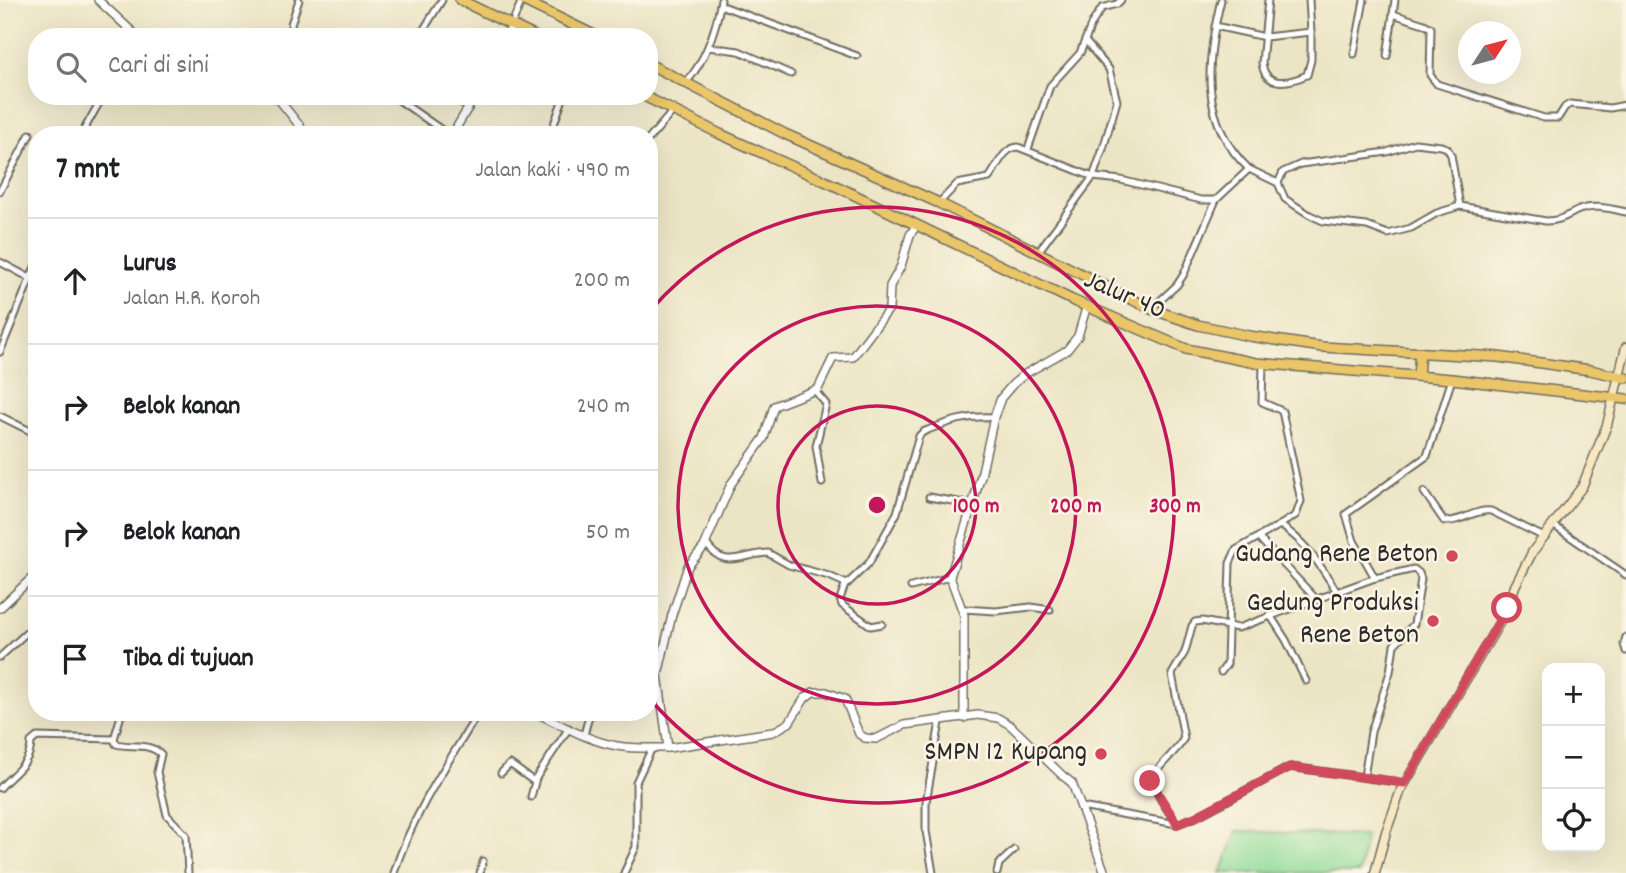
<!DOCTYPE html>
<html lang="id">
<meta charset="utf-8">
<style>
:root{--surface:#fff;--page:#f6f6f6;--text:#202124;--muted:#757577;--line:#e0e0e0}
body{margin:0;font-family:Dekko,sans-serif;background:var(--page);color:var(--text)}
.controls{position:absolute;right:21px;bottom:21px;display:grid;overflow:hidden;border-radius:14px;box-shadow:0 7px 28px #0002}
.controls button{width:63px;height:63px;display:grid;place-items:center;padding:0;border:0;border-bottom:2px solid var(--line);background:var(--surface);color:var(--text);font:35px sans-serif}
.compass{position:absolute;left:1458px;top:21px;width:63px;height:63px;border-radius:50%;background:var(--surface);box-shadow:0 7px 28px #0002;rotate:54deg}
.stop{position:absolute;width:21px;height:21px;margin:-16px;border:5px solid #d1495b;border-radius:50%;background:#fff}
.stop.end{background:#d1495b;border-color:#fff;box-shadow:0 2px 7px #0008}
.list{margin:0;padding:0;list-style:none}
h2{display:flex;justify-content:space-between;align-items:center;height:91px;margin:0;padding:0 28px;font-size:30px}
h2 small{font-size:23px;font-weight:400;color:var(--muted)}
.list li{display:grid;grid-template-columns:46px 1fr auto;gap:21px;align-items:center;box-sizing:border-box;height:126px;padding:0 28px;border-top:2px solid var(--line)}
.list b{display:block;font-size:26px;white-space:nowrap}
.list p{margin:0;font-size:23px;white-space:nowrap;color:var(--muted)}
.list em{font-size:23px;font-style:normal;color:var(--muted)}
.icon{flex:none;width:38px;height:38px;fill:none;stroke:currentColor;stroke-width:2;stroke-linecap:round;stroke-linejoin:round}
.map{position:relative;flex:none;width:1626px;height:873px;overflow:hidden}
.search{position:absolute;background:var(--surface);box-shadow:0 7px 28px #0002;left:28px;top:28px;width:630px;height:77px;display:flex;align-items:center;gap:18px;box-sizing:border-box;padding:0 24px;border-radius:28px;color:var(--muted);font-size:26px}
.panel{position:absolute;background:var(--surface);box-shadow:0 7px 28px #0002;left:28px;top:126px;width:630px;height:595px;border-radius:28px}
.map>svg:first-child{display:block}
</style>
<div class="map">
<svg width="1626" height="873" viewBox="0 0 1626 873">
<rect width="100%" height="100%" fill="#fcf5e5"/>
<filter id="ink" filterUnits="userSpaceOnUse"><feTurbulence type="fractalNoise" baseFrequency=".0143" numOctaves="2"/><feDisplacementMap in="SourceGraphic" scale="14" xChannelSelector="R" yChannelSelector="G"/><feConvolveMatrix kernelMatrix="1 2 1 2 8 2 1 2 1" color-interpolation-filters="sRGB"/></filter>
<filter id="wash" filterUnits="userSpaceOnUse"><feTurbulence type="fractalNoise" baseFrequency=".00686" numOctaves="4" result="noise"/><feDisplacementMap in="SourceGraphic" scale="28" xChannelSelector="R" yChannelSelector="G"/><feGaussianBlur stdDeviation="1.57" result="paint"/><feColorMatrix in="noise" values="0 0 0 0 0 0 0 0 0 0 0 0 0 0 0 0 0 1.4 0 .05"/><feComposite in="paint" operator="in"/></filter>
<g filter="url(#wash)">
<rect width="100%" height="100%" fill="#ece5c5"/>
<polygon fill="#90dc99" stroke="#5e8462" stroke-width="2" points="1237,831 1366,836 1359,873 1221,873"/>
</g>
<g filter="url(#ink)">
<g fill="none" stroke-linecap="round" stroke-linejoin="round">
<defs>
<g id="minor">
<path d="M299,0L291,24L292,30C302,35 314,29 324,33L325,37"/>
<path d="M1268,0L1262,63C1265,88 1289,83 1307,75L1311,60V32"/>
<polyline points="720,5 857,56"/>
<polyline points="1393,14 1424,24 1431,28 1430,75 1437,84 1544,118 1558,118 1565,107 1570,104 1610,108 1626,105"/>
<polyline points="511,26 522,0"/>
<polyline points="1215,26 1265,37 1311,32 1309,0"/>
<polyline points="419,37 442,0"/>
<polyline points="708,47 739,51 791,74"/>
<polyline points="1354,54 1364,0"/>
<polyline points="1387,56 1395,0"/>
<path d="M685,84C705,61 716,30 721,0"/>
<polyline points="393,96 449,135"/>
<polyline points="451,96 469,108"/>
<polyline points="81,135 103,96"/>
<polyline points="550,135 564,96"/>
<polyline points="649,139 673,111"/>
<polyline points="1028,149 1050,86 1080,53 1092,23 1102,8 1117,4 1121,0"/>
<polyline points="1249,169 1278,183 1283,172 1301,164 1387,152 1415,143 1441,146 1447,148 1451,155 1460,206"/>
<path d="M1278,183L1285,199L1310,215L1323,221L1367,226L1388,234L1411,228L1437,213L1460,206L1546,221C1560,221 1566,216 1579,210C1594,204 1611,209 1626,212"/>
<polyline points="0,191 30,134"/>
<path d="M939,203L957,184L989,178C998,166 1003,148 1018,147L1093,177L1121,180L1201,200H1216"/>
<polyline points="1038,252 1093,177 1103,149 1117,101 1109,69 1086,42"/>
<polyline points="0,262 30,278"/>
<polyline points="649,286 650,285"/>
<path d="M1151,309L1177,285L1184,274L1216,200L1249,169C1199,122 1206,61 1221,0"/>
<polyline points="0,352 37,262"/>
<polyline points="1263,364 1262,402 1282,411 1301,501 1296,515 1280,525"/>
<polyline points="37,379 37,396"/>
<polyline points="815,391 826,404 816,446 822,483"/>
<polyline points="0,416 30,431 37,427"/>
<path d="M1424,492L1444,521C1461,523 1474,509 1491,511L1544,537"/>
<polyline points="929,497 970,504"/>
<polyline points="1553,525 1626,575"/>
<polyline points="1258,537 1317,600"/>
<path d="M706,543C723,571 743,554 768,553L789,565L829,576L847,584L869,563L897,513L919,436L923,432C947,422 967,415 994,417"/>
<polyline points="845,585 840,599 842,605 871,626 882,624"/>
<polyline points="911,587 950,577"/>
<polyline points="963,609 996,611 1031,607 1050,610"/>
<polyline points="1270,615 1286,640 1306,681"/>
<polyline points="1626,637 1624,644 1626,651"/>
<polyline points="0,657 37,623"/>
<path d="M1221,672L1227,664L1230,563L1236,550L1280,525C1305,541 1321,566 1337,592"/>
<path d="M122,712L114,739L116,744C131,748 148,742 161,754L157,772L167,815L186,835L188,873"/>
<polyline points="584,735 590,712"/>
<polyline points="501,773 510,764 532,780 536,778 569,728"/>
<polyline points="1364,777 1371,732 1390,672 1394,645 1414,624 1415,618 1421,579 1419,573 1414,569 1375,578"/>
<path d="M0,788C13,773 31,764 31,742L37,737L114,739"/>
<polyline points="531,797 536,778"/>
<polyline points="1081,807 1177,824 1196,817 1290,767 1405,783"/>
<polyline points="1177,824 1161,800 1150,778 1179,746 1184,738 1172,674 1185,652 1192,626 1195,622 1202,621 1238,628 1375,578 1354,541 1346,514 1427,456 1452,379"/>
<path d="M394,873C412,815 447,764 479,712"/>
<polyline points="480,873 483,861"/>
<polyline points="624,873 636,847 636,782 652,748"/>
<polyline points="933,873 926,831 926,802 940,722"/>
<polyline points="997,873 999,864 1014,850"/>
</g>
<g id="tertiary">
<polyline points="98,0 138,37"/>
<polyline points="507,37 511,26"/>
<polyline points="273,96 280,101 307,135"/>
<polyline points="452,135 475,96"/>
<polyline points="0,608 37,573"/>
<path d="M534,712C560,724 588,741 617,746C634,749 651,748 668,748L773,732L789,723L805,698L813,692H826L845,699L859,734L865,738L876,739L904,725L978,715L998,718L1010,725L1063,776L1072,783L1105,873"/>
<polyline points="964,718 964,615 950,577 981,476 994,417 1001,398 1013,384 1025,374 1067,350 1078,336 1087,305"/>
<polyline points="668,748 658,675 672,615 688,566 704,547 731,484 764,438 774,406 818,389 833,358 853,357 889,309 890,286 901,266 910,235 916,226"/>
</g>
<polyline id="secondary" points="1375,873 1386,832 1401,790 1508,608 1515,586 1533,551 1582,487 1607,425 1626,347"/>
<g id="trunk">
<polyline points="460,0 536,37"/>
<polyline points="522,0 598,37"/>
<polyline points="649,64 785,134 939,203 1151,309 1198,325 1249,336 1322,347 1498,357 1590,370 1626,378"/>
<polyline points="644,96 720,134 838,187 1072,300 1186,349 1256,363 1452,379 1626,399"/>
<polyline points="1418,376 1420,352"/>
</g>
</defs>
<use href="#minor" stroke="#6f6c61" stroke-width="9"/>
<use href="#tertiary" stroke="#6f6c61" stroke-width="10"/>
<use href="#secondary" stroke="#6f6c61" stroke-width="11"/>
<use href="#trunk" stroke="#6f6c61" stroke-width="12"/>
<use href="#minor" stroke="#fff" stroke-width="5"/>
<use href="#tertiary" stroke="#fff" stroke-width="7"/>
<use href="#secondary" stroke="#f7e8c3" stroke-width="8"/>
<use href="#trunk" stroke="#ebc669" stroke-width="9"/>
</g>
</g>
<g fill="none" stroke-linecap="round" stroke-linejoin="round" filter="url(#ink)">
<polyline stroke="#d1495b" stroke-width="9" points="1150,781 1177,824 1195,817 1290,767 1405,783 1507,608"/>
</g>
<g fill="none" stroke="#c2185b" stroke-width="3.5">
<circle cx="877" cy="505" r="99"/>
<circle cx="877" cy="505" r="199"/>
<path d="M650 311A298 298 0 1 1 650 699"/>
</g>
<g fill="#d1495b" stroke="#fcf5e5" stroke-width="2.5">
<circle cx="1452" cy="556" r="7"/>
<circle cx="1433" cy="621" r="7"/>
<circle cx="1101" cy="754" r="7"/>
</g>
<g text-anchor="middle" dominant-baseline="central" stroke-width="5" stroke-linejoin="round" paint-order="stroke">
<g font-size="28" fill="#2b2b2b" stroke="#fcf5e5">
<text transform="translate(1124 297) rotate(23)">Jalur 40</text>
</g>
<g font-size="28" fill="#2b2b2b" stroke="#fcf5e5" text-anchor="end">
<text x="1438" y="556">Gudang Rene Beton</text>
<text x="1419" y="605">Gedung Produksi<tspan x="1419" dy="32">Rene Beton</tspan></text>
<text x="1087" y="754">SMPN 12 Kupang</text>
</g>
</g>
<circle cx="877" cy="505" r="10" fill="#c2185b" stroke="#fcf5e5" stroke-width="3.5"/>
<g font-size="21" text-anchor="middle" font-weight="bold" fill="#c2185b" stroke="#fcf5e5" stroke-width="5" stroke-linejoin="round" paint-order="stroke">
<text x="976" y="512">100 m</text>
<text x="1076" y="512">200 m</text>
<text x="1175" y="512">300 m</text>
</g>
</svg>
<div class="controls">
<button>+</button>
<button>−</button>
<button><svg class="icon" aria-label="locate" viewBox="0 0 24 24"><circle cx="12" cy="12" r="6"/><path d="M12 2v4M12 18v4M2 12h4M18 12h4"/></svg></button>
</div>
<svg class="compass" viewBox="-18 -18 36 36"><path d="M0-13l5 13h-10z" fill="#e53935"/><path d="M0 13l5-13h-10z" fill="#757577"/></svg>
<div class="stop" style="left:1507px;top:608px"></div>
<div class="stop end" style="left:1150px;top:781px"></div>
<div class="search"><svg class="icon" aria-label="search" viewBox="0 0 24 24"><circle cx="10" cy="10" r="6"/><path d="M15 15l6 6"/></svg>Cari di sini</div>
<section class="panel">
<h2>7 mnt<small>Jalan kaki · 490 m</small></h2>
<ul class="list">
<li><svg class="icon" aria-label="ahead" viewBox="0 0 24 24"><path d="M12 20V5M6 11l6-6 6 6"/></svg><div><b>Lurus</b><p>Jalan H.R. Koroh</p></div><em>200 m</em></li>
<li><svg class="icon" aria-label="right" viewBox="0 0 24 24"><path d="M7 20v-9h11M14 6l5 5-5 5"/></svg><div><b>Belok kanan</b></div><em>240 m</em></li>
<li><svg class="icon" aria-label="right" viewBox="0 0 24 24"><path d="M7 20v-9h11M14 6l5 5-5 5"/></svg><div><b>Belok kanan</b></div><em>50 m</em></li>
<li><svg class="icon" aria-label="arrive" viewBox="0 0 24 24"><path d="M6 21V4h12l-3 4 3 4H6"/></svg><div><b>Tiba di tujuan</b></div></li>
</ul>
</section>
</div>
